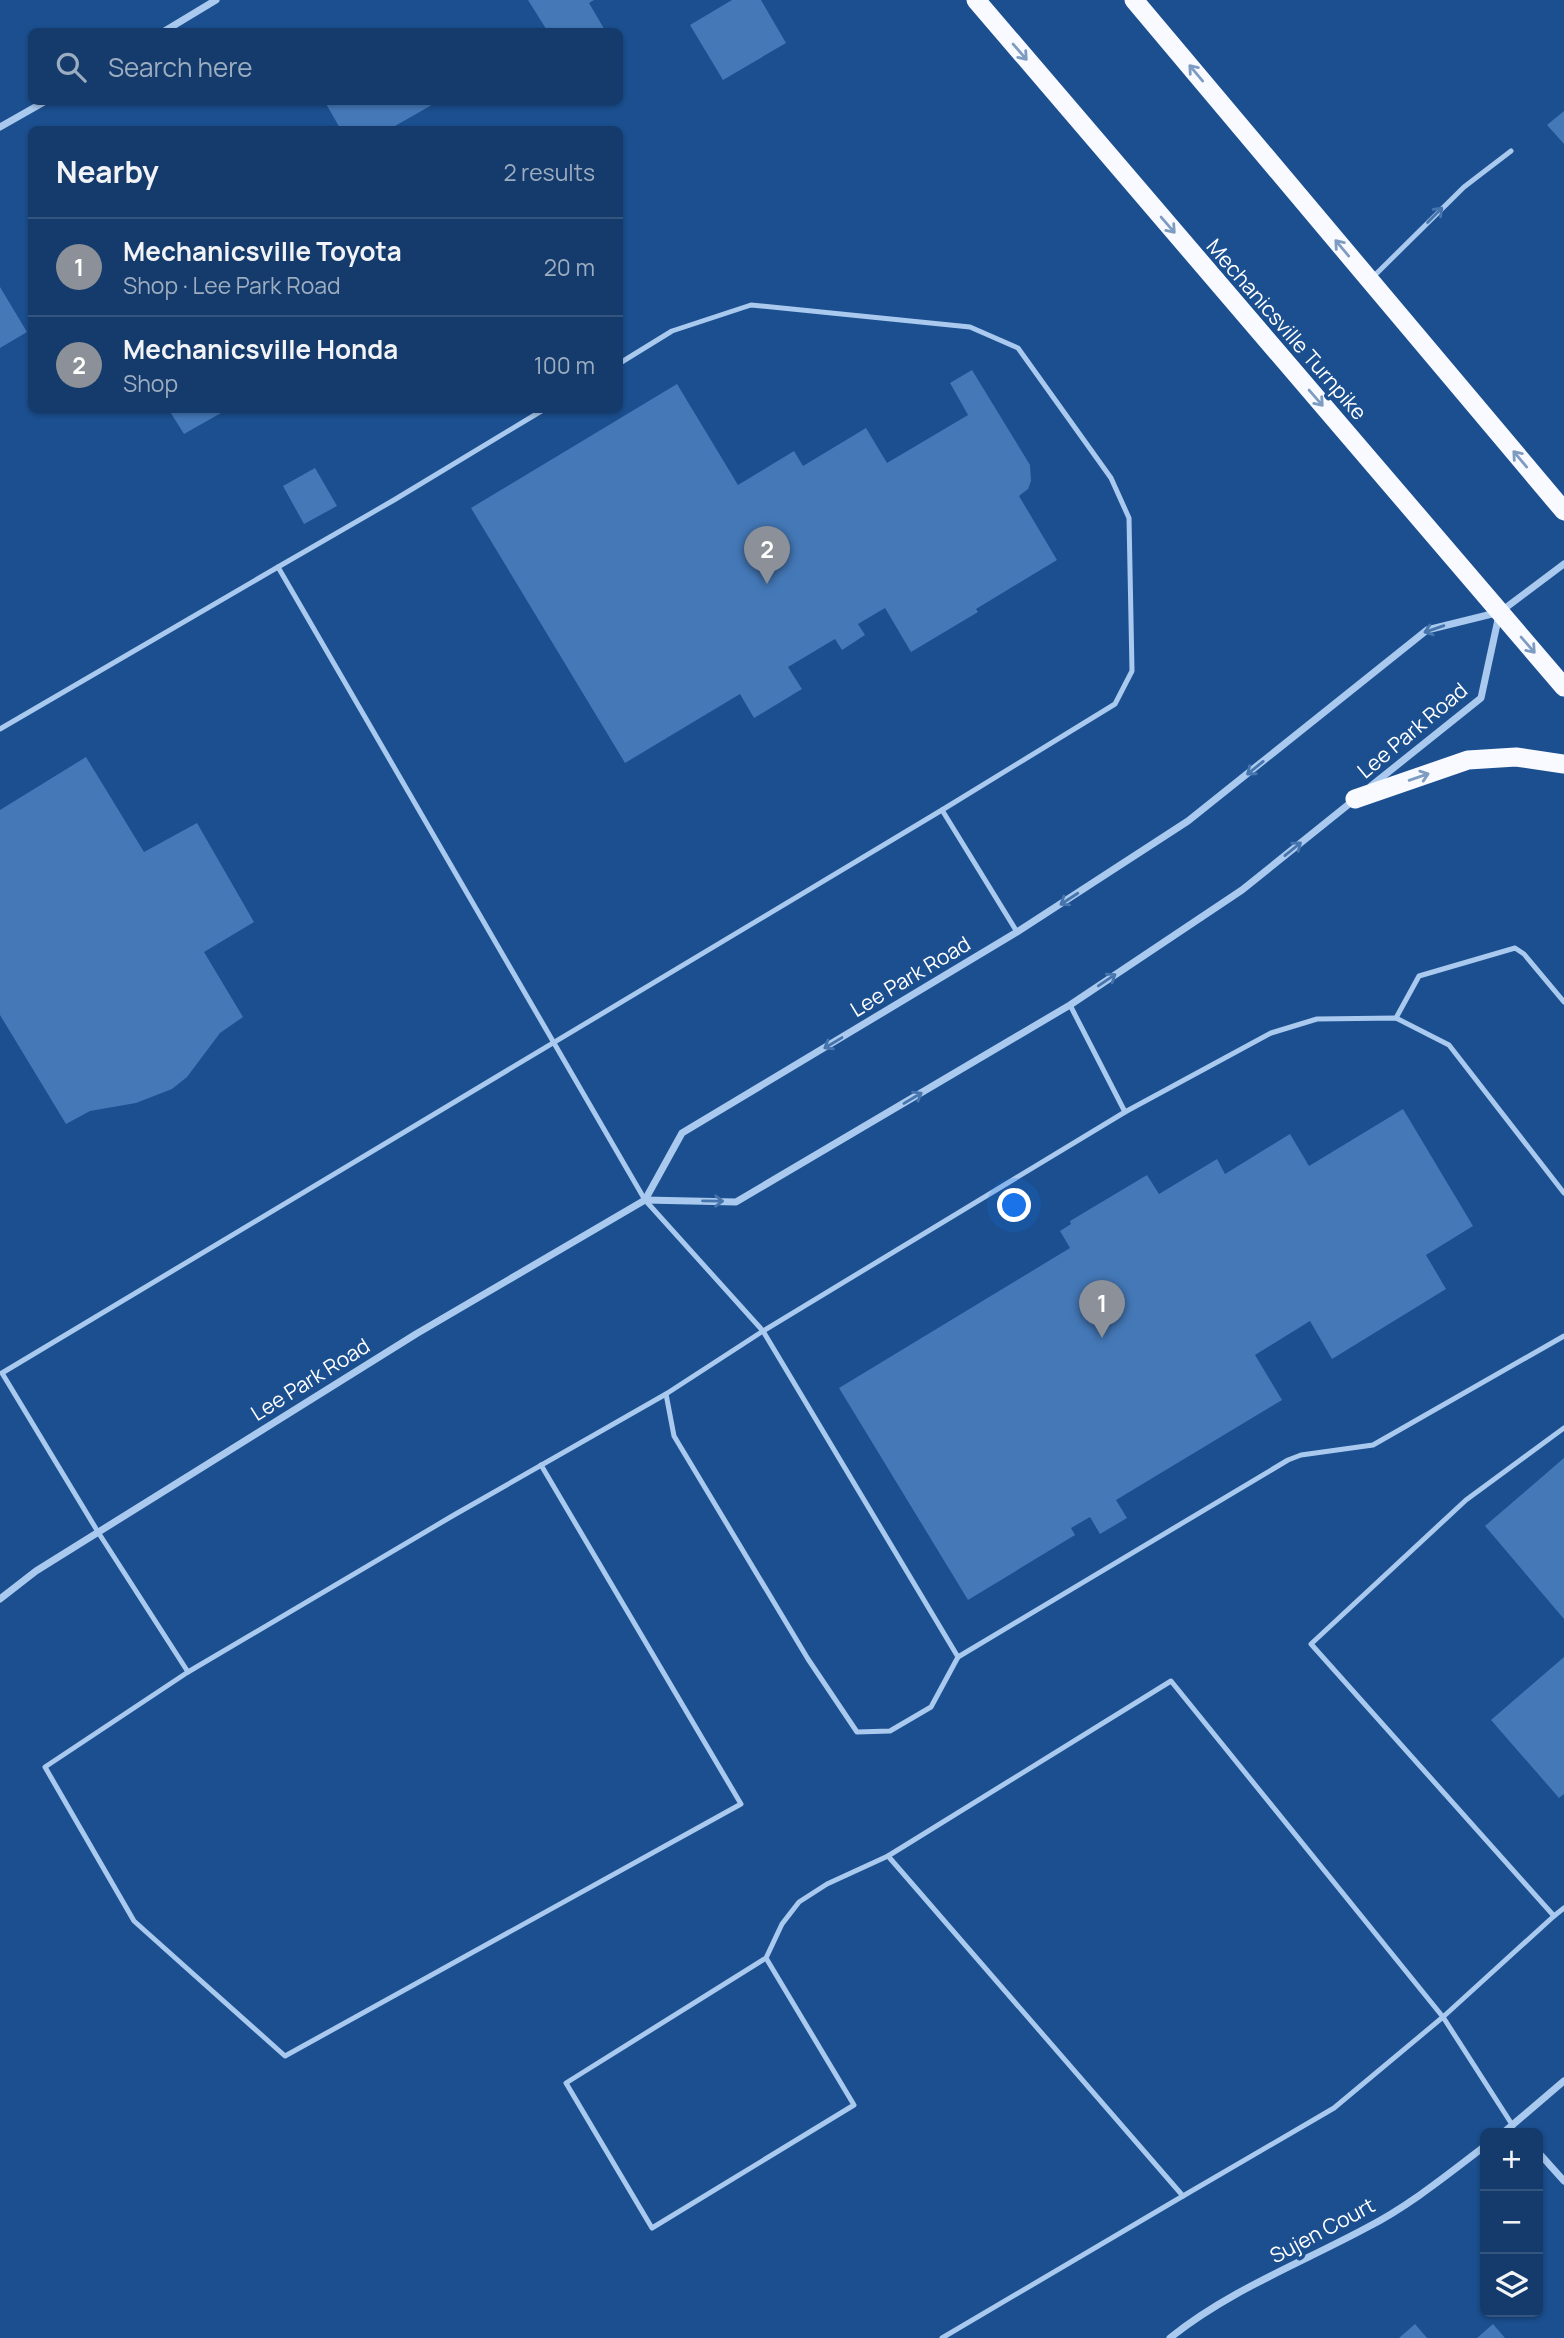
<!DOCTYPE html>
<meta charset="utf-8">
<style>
:root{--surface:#143b6b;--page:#214673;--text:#f1f3f6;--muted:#9dadc1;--line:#33557e;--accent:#8c9099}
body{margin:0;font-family:Manrope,sans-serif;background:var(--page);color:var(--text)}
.controls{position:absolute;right:21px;bottom:21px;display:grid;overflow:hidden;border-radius:10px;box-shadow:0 2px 5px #0004}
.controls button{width:63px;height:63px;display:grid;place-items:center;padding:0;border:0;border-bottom:2px solid var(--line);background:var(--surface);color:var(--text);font:35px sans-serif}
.you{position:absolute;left:1015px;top:1206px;width:24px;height:24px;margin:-18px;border:5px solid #fff;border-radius:50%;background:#1a73e8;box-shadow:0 0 0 10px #1a73e833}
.badge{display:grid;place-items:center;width:46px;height:46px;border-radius:50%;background:var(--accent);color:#fff;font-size:23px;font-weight:700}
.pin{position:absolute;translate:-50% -58px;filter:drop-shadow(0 2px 4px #0008)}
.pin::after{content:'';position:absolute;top:37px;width:24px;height:21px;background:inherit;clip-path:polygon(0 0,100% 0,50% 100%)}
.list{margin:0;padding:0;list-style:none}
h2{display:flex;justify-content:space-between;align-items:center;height:91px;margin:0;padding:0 28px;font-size:30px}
h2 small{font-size:23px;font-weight:400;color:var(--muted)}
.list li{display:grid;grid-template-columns:46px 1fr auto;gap:21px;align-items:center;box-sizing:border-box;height:98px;padding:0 28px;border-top:2px solid var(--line)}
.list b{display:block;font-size:26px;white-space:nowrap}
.list p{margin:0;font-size:23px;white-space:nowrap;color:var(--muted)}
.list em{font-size:23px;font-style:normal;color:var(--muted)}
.icon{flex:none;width:38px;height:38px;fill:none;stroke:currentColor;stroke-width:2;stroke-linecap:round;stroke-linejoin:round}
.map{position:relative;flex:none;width:1564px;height:2338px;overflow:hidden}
.search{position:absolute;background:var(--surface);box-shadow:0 2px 5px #0004;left:28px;top:28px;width:595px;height:77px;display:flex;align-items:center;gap:18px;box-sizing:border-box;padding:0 24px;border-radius:10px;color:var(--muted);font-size:26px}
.panel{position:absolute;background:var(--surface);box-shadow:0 2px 5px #0004;left:28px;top:126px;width:595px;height:287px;border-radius:10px}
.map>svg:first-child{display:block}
</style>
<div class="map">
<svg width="1564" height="2338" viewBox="0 0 1564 2338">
<rect width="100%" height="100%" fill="#1b4f8f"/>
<g fill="#4478b7">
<polygon points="528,0 594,0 589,3 606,32 548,32"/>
<polygon points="732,0 761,0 786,43 723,80 690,25"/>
<polygon points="325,102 437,102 388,130 341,130"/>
<polygon points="1564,111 1564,144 1547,125"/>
<polygon points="0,287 27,332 0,348"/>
<polygon points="972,370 1030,465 1031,481 1028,489 1019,496 1057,560 976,609 978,612 911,652 885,608 858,624 865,635 842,650 835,639 788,667 802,689 754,718 740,694 625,763 471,508 677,384 738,485 794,451 803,466 866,428 887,463 968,415 950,383"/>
<polygon points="169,410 219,410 221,413 184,434"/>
<polygon points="315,468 337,506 304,524 283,486"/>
<polygon points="86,757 144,852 197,823 254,922 204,952 243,1017 220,1033 187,1077 172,1089 136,1103 90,1111 66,1124 0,1015 0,810"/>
<polygon points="1403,1109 1473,1226 1426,1255 1446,1289 1332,1359 1310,1321 1255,1355 1282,1400 1116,1500 1127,1518 1100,1534 1090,1517 1071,1528 1075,1535 968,1600 839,1388 1070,1248 1060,1231 1071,1224 1070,1221 1147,1175 1159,1194 1217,1159 1225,1174 1290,1134 1309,1166"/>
<polygon points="1564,1458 1564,1619 1485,1526"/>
<polygon points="1564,1657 1564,1794 1559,1798 1491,1720"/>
<polygon points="1415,2324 1427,2338 1399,2338"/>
<polygon points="1493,2324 1505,2338 1477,2338"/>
</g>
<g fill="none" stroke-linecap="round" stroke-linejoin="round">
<g stroke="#a9c9ee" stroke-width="5">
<polyline points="1372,278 1464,187 1511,151"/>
<polyline points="620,363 672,331 751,305 970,327 1018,348 1111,478 1129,518 1132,671 1115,704 942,810"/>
<polyline points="543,410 394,500 278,567 645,1200 763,1331 958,1657 1288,1460 1301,1455 1373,1445 1564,1336"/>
<polyline points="0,729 278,567"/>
<path d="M1017,932L942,810C628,997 314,1184 2,1373L98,1532L188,1672L454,1515L666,1394L763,1331L1125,1112"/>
<polyline points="1070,1005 1125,1112 1271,1033 1317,1019 1396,1018 1449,1045 1564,1193"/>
<polyline points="1396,1018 1419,976 1515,948 1524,954 1564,1002"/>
<polyline points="666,1394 674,1436 808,1659 857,1732 890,1731 931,1707 958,1657"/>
<polyline points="1564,1428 1466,1500 1311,1644 1554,1916 1564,1908"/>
<polyline points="188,1672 45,1767 134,1921 285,2056 741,1804 541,1465"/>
<polyline points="888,1856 1183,2196 1334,2108 1443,2017 1513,2126"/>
<polyline points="766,1958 854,2105 652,2228 566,2083 766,1958 782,1924 799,1902 827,1884 888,1856 1171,1681 1443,2017 1554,1916"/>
<polyline points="942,2338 1183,2196"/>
</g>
<g stroke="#a9c9ee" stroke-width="7">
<polyline points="163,32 216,0"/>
<polyline points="0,127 44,102"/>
<polyline points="1371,786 1481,698 1499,615"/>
<polyline points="645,1200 736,1202 1070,1005 1242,890 1354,800"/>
<polyline points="0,1599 36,1571 416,1334 645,1200 682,1133 1017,932 1188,821 1427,630 1500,612 1564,564"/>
<polyline points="1503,2133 1564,2081"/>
<polyline points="1538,2152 1564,2181"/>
<path d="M1170,2338C1228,2291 1301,2263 1366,2228C1409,2206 1447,2175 1485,2146"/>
</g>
<g stroke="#f8faff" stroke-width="19">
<polyline points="976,0 1564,687"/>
<polyline points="1134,0 1564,511"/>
<polyline points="1355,799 1468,760 1516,757 1564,764"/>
</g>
</g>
<defs><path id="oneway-shaft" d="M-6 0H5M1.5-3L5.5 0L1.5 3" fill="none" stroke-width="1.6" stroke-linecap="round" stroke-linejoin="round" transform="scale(1.75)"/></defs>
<g stroke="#7e9cc1">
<use href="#oneway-shaft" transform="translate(1020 52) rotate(49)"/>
<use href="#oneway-shaft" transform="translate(1196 73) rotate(-130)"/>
<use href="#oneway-shaft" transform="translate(1168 225) rotate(49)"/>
<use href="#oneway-shaft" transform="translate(1342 248) rotate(-130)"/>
<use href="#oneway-shaft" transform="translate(1316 398) rotate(49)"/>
<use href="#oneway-shaft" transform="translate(1520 459) rotate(-130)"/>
<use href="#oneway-shaft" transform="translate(1528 645) rotate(49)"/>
<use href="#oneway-shaft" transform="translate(1419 777) rotate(-19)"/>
</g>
<g stroke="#4674ac">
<use href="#oneway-shaft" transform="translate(1435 215) rotate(-45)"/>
<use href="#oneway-shaft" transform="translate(1434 629) rotate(161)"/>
<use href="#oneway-shaft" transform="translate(1255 768) rotate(141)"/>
<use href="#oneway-shaft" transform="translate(1293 849) rotate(-39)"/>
<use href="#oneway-shaft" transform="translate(1069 899) rotate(147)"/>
<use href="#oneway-shaft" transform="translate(1107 980) rotate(-34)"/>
<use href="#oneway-shaft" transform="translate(833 1043) rotate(149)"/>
<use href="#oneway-shaft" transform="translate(913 1098) rotate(-31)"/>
<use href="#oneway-shaft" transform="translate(713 1201) rotate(1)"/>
</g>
<g text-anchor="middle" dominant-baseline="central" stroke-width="7" stroke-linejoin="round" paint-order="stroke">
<g font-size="21" fill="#fff" stroke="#1b4f8f">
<text transform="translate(1287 329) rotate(49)">Mechanicsville Turnpike</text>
<text transform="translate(1412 730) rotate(-40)">Lee Park Road</text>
<text transform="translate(910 976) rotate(-31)">Lee Park Road</text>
<text transform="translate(310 1379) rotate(-32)">Lee Park Road</text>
<text transform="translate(1322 2230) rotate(-28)">Sujen Court</text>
</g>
</g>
</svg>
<div class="controls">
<button>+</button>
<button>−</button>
<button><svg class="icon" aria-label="layers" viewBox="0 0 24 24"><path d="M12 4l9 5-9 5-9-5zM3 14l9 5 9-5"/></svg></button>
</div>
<div class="you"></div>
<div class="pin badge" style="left:1102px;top:1338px">1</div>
<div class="pin badge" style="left:767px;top:584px">2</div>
<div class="search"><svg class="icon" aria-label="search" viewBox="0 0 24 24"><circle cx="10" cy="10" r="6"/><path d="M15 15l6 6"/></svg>Search here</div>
<section class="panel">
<h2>Nearby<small>2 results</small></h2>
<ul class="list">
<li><span class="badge">1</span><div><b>Mechanicsville Toyota</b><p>Shop · Lee Park Road</p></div><em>20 m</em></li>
<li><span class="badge">2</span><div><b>Mechanicsville Honda</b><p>Shop</p></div><em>100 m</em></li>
</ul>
</section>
</div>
